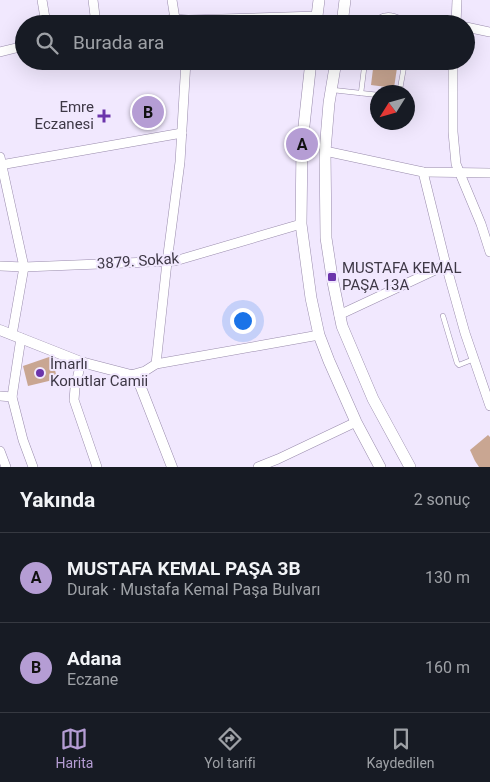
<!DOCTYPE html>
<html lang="tr">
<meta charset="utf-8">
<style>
:root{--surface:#171b24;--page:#20242c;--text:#f1f3f6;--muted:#9ea1a6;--line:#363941;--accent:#b59dd4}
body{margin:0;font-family:Roboto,sans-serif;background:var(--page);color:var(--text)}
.compass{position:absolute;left:370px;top:85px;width:45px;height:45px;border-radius:50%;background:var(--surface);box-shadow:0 5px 20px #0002;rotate:233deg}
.you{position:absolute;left:242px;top:320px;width:18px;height:18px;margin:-12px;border:4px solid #fff;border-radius:50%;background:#1a73e8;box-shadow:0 0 0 8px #1a73e833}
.badge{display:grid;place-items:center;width:32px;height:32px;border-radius:50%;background:var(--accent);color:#111;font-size:16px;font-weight:700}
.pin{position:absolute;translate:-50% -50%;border:2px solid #fff;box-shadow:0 1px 5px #0006}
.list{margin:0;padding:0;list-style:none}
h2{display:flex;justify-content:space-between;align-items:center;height:65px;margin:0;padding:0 20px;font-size:21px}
h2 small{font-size:16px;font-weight:400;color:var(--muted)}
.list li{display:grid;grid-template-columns:32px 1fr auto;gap:15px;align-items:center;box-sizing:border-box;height:90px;padding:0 20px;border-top:1px solid var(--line)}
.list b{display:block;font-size:19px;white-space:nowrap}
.list p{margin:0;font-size:16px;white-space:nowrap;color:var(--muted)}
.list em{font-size:16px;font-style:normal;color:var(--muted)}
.icon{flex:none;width:28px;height:28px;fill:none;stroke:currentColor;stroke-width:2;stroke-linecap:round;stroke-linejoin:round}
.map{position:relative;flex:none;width:490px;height:467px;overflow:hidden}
.search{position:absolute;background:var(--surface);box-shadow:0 5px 20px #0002;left:15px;right:15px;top:15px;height:55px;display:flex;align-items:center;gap:12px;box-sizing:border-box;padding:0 18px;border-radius:28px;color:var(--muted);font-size:19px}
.sheet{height:245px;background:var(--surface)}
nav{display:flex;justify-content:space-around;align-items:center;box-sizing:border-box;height:70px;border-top:1px solid var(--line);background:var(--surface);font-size:14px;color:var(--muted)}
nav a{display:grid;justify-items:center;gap:2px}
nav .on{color:var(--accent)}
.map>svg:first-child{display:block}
</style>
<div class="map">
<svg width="490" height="467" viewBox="0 0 490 467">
<rect width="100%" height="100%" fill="#f1e8fe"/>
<g fill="#c9a692">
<polygon points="374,61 398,61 394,88 371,85"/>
<polygon points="52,356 57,379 28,386 23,366"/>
<polygon points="488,435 490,437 490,467 479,467 475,461 470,450"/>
</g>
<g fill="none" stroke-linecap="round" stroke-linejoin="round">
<defs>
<g id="service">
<path d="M372,24C373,23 378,18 379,18C388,12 401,17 407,24"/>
<polyline points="333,90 378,95"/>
<polyline points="398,92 400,89 405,61"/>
<polyline points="361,93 365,61"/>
<polyline points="443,316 457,363 459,365 474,359"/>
</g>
<g id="minor">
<polyline points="42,0 46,24"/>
<polyline points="93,0 96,24"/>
<polyline points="172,0 175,19"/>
<polyline points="141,24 175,19 188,20 317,16"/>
<polyline points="456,24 457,0"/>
<polyline points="466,27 490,32"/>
<polyline points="0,52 24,46"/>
<polyline points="453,61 453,132 456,164 481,224 490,252"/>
<polyline points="325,151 423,172 490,173"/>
<polyline points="0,157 24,267 12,335"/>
<polyline points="0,165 182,133"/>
<polyline points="423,172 446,265 465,333 490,406"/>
<polyline points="0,266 24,267 175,261 301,224"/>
<polyline points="339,315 446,265"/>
<polyline points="21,338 12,397 23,440 33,467"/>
<polyline points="81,362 75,388 74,400 97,467"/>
<polyline points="156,364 167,262 180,162 186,61"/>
<polyline points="131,375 145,371 156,364 319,335"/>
<polyline points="0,396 12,397"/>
<polyline points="0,451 6,467"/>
<polyline points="258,467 278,459 356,422"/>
</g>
<polyline id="tertiary" points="0,330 81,362 131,375 140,385 172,467"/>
<g id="secondary">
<polyline points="316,24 319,0"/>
<polyline points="342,24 345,0"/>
<polyline points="311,61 302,144 301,224 311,298 319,335 329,361 356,422 380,467"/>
<polyline points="336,61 329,103 325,151 326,238 332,277 342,326 373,399 410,467"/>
</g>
</defs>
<use href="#service" stroke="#998bac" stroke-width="5.5"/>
<use href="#minor" stroke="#998bac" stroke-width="10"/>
<use href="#tertiary" stroke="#998bac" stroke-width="11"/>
<use href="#secondary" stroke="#998bac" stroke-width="12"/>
<use href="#service" stroke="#fff" stroke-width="4.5"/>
<use href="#minor" stroke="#fff" stroke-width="9"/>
<use href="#tertiary" stroke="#fff" stroke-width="10"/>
<use href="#secondary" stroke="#fff" stroke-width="11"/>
</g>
<g fill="#6b34ab" stroke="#f1e8fe" stroke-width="2">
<path d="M101.5 108.5h5v5h5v5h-5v5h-5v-5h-5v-5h5z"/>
<rect x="327" y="272" width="10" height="10" rx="2.5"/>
<circle cx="40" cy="373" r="5"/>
</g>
<g text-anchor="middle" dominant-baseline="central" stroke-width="4" stroke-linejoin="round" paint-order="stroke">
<g font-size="15" fill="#3e3846" stroke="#f1e8fe" text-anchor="start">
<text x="94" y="107" text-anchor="end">Emre<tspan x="94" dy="17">Eczanesi</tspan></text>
<text x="342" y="268">MUSTAFA KEMAL<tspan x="342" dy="17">PAŞA 13A</tspan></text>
<text x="50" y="364">İmarlı<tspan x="50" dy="17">Konutlar Camii</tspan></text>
</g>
<g font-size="15" fill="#3e3846" stroke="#f1e8fe">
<text transform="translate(138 261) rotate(-4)">3879. Sokak</text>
</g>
</g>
</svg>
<svg class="compass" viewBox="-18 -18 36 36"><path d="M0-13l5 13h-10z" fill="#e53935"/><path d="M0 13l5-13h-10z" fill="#9ea1a6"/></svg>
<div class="you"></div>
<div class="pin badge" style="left:302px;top:144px">A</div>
<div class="pin badge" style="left:148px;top:112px">B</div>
<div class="search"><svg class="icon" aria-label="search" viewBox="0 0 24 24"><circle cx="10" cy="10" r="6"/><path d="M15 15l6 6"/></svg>Burada ara</div>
</div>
<section class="sheet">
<h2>Yakında<small>2 sonuç</small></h2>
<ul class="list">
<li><span class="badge">A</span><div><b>MUSTAFA KEMAL PAŞA 3B</b><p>Durak · Mustafa Kemal Paşa Bulvarı</p></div><em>130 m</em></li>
<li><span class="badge">B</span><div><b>Adana</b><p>Eczane</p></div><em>160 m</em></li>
</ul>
</section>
<nav>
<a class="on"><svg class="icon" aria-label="map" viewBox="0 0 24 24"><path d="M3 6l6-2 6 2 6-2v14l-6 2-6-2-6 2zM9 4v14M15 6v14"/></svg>Harita</a>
<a><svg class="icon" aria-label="directions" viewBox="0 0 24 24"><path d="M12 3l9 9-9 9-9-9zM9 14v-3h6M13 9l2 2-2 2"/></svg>Yol tarifi</a>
<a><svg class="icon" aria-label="saved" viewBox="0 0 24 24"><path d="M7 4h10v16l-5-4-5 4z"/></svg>Kaydedilen</a>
</nav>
